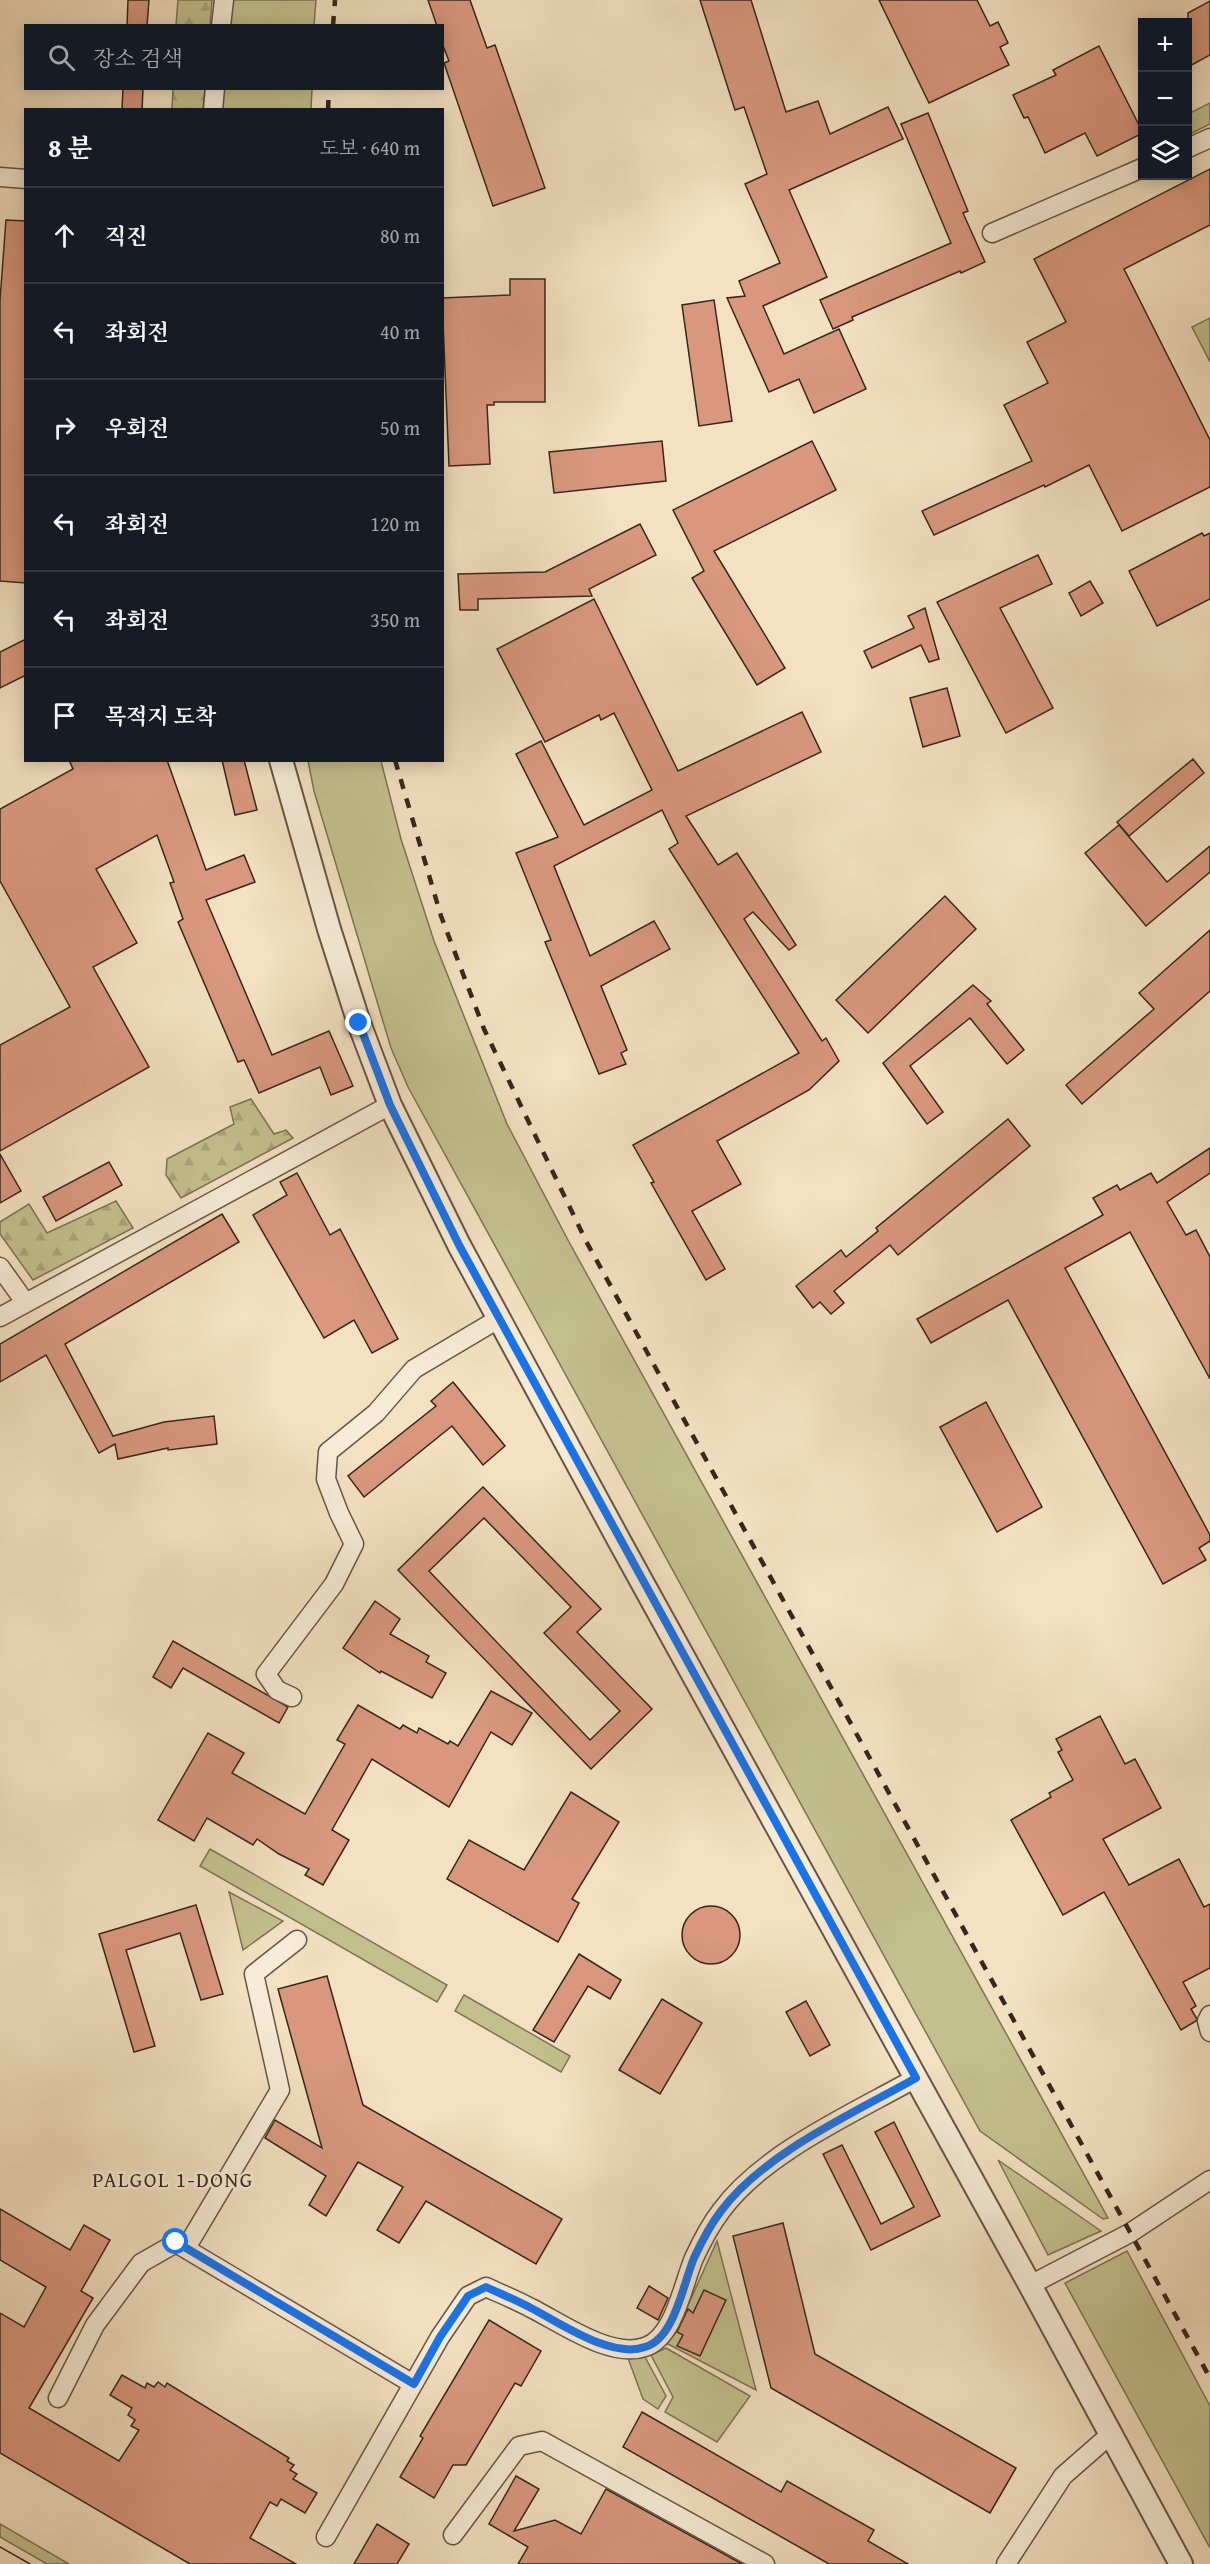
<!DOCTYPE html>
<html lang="ko">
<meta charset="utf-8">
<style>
:root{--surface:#171b24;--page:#242831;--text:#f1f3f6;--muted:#9ea1a6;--line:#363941}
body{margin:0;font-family:"Gentium Book Plus","Noto Serif KR",serif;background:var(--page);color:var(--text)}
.controls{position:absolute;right:18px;top:18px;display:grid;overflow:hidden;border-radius:0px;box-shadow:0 3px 15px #0003}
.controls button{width:54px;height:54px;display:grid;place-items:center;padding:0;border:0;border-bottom:2px solid var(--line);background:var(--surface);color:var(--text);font:30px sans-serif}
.stop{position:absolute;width:18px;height:18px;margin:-14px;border:4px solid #1a73e8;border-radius:50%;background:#fff}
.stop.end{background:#1a73e8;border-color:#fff;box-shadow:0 2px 6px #0008}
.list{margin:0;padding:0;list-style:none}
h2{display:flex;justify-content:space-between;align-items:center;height:78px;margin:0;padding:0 24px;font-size:26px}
h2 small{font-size:20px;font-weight:400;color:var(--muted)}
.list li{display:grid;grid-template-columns:39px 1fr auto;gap:18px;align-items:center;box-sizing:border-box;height:96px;padding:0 24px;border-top:2px solid var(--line)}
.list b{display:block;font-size:22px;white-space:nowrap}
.list em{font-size:20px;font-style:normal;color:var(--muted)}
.icon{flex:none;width:33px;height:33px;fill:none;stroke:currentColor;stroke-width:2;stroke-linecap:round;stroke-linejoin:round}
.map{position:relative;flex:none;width:1210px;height:2564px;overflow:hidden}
.search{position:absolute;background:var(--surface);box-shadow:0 3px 15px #0003;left:24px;top:24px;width:420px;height:66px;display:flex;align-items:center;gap:15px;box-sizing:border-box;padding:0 21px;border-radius:0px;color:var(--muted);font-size:22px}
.panel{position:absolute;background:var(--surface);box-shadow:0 3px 15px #0003;left:24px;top:108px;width:420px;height:654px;border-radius:0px}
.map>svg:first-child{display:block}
</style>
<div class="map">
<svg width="1210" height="2564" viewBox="0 0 1210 2564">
<defs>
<pattern id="forest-firs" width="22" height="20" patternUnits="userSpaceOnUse" patternTransform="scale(1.5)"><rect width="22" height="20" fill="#c3c08d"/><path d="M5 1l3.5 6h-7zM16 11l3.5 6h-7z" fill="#a8a579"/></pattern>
</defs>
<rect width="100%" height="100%" fill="#f3e1c1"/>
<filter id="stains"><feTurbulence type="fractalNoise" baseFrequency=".00333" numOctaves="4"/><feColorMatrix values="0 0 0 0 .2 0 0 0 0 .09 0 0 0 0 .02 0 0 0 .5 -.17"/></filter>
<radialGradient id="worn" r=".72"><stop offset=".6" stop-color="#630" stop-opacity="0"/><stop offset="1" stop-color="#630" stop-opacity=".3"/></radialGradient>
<g fill="#c3c08d" stroke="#7d7355" stroke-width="1.5">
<polygon points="232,0 316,0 314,25 229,26"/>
<polygon points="223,89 312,89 311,109 221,110"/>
<polygon points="1210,103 1210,124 1188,135 1188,114"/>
<polygon points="1210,318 1210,362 1192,327"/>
<polygon points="308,761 381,761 401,839 434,941 507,1124 569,1242 1108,2218 1103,2219 980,2131 408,1087 391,1048 314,791"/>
<polygon points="210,1849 447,1985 437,2002 200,1866"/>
<polygon points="229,1892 283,1921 243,1950"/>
<polygon points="464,1995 570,2056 561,2072 455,2011"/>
<polygon points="998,2160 1101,2231 1048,2255"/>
<polygon points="717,2241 756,2390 666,2343 675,2334"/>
<polygon points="1127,2251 1210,2406 1210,2548 1065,2283"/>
<polygon points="666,2348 750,2396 717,2442 665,2412 673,2397 651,2355"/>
<polygon points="645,2357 666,2396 658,2409 643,2399 628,2358"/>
<polygon points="0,2524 69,2564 47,2564 0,2537"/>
</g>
<g fill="url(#forest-firs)" stroke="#7d7355" stroke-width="1.5">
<polygon points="178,0 212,0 210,25 176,25"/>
<polygon points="173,89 205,89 203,109 172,109"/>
<polygon points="251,1099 274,1134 286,1130 293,1138 181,1198 166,1175 167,1159 234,1124 230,1107"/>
<polygon points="116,1201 133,1228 33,1280 0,1234 0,1222 29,1204 47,1233"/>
</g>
<g fill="#d9987e" stroke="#37261d" stroke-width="1.5" fill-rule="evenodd">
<polygon points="128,0 149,0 147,26 127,26"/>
<polygon points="428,0 470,0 487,48 495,45 545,188 493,206 444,63 449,61 442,43 442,26 437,26"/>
<polygon points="700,0 751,0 786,112 818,101 830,134 888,107 903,139 789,190 827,277 763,306 784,354 839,329 866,389 814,413 799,379 769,392 727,298 745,296 739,281 780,263 745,184 767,174 744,107 735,110"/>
<polygon points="879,0 977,0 990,26 998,22 1008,43 1000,47 1009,65 929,103"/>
<polygon points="1210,1 1210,55 1188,67 1188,13"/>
<polygon points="1099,46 1143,133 1097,156 1085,133 1045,153 1028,117 1024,118 1013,95 1056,75 1053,70"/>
<polygon points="123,88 143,88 142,110 122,110"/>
<polygon points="928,113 968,211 963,213 985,262 961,273 960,271 852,317 853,320 833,329 820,300 951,243 901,124"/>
<polygon points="1210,169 1210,225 1124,269 1210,440 1210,487 1122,531 1089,465 1045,487 1044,485 934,535 922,511 1032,461 1004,405 1048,383 1027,342 1066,322 1034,259"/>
<polygon points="6,220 26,221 26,583 0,581 0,300"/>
<polygon points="510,279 545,279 545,402 494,402 494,405 487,405 490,464 449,466 442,298 510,295"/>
<polygon points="714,300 732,421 699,426 682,305"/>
<polygon points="662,441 666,481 554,493 549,452"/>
<polygon points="812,441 836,490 714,551 785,668 757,685 692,578 704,571 673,510"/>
<polygon points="640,524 656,555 589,589 592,596 478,599 478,610 460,610 458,574 545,572"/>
<polygon points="1202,533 1204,536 1210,533 1210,599 1157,626 1129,571"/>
<polygon points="1038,555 1052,584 1000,608 1053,708 1006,733 937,602"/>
<polygon points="1090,581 1103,603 1081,616 1069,593"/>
<polygon points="594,599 678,771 802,712 821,752 686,816 718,865 737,853 796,945 789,950 753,912 744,919 822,1041 826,1038 839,1061 809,1090 717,1141 741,1184 692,1211 725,1269 706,1280 651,1183 654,1182 633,1145 799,1053 669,849 678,843 662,810 554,866 590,956 654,921 670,949 601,986 627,1050 621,1053 626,1064 599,1074 545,942 551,940 516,853 558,837 516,754 541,741 584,825 652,790 614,713 601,720 599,715 545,742 497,649"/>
<polygon points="925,608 939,659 929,662 921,645 872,668 864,651 914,628 908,616"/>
<polygon points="26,639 26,675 0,688 0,652"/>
<polygon points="947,688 960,736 923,747 910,698"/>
<polygon points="1193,759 1204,773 1129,836 1117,822"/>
<polygon points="69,760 167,760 206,870 244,855 255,882 206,900 272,1055 329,1031 353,1086 331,1095 320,1067 259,1093 244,1060 238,1062 178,922 183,919 170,883 174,882 157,835 96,869 137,943 93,967 149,1067 0,1151 0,1045 70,1007 0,881 0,809 73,769"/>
<polygon points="222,760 244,760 257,810 235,815"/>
<polygon points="1119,825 1167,882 1210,846 1210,872 1146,926 1085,853"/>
<polygon points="945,896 976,929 868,1033 836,1000"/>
<polygon points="1210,930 1210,991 1082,1104 1066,1085 1154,1009 1139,993"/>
<polygon points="973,985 991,1001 987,1004 1024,1050 1007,1064 970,1018 910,1066 943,1112 927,1124 883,1063"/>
<polygon points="1008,1119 1030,1146 898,1255 890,1245 834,1291 844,1303 831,1314 820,1302 813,1308 796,1286 841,1250 846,1257 878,1231 876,1228"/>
<polygon points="1210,1148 1210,1173 1167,1202 1186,1235 1196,1230 1210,1257 1210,1379 1130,1232 1065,1268 1210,1535 1210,1541 1199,1548 1206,1560 1163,1584 1008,1300 931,1343 917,1319 1103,1215 1093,1198 1117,1185 1120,1190 1151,1173 1157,1183"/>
<polygon points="0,1154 21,1191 0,1203"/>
<polygon points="109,1162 122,1185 56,1221 43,1197"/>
<polygon points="297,1173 330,1235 340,1229 398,1339 372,1353 354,1320 324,1338 253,1215 287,1195 280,1182"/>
<polygon points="222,1214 239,1242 65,1344 113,1436 164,1422 214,1416 217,1444 168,1450 168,1448 118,1459 115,1444 99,1453 46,1355 0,1382 0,1344"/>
<polygon points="453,1382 505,1446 483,1465 452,1426 364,1497 348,1476 436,1406 431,1401"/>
<polygon points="986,1402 1042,1507 997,1532 940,1427"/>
<path d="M483,1487L601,1609L577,1632L652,1709L591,1769L398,1570ZM484,1518L571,1607L544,1633L620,1711L590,1740L429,1571Z"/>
<polygon points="375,1601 400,1619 390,1634 429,1656 426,1662 446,1673 432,1698 381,1671 380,1673 343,1648"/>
<polygon points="173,1641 288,1707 279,1723 183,1668 171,1688 153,1677"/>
<polygon points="491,1691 532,1713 512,1745 491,1732 449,1807 372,1759 332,1830 349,1840 323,1885 305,1875 309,1869 279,1854 257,1839 253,1845 207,1818 194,1841 158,1820 208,1733 244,1753 232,1773 305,1814 345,1744 337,1740 358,1705 400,1729 403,1725 417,1733 419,1728 448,1744 450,1741 458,1746"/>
<polygon points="1100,1716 1125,1764 1135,1759 1161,1808 1103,1839 1129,1885 1179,1859 1204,1907 1210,1904 1210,1968 1183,1982 1196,2006 1191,2009 1197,2019 1196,2021 1181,2030 1104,1892 1063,1915 1011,1820 1051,1797 1049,1793 1073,1780 1058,1752 1062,1750 1056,1739"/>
<polygon points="571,1792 619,1822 572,1899 579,1903 558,1942 447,1879 469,1840 524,1870"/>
<polygon points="196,1905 223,1994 201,2000 180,1933 126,1950 155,2046 134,2052 99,1934"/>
<circle cx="711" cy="1935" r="29"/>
<polygon points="579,1954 621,1980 610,1999 588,1986 554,2042 533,2030"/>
<polygon points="327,1976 363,2105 562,2219 536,2264 426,2201 399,2243 377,2230 403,2187 358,2162 326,2216 309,2205 326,2176 265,2138 275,2120 322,2148 278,1989"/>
<polygon points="662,1999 702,2023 660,2094 619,2070"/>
<polygon points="806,2001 830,2045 810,2056 786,2012"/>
<polygon points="894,2122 940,2216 871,2250 823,2154 842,2145 881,2224 914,2207 875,2132"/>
<polygon points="0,2209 70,2250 84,2225 110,2240 81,2291 93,2298 29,2408 119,2461 139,2430 131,2426 135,2420 128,2415 132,2408 110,2395 122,2375 145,2388 147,2383 154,2387 158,2382 165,2387 167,2383 289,2458 287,2461 294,2465 290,2470 297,2474 293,2479 317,2493 305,2513 281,2499 277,2506 270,2502 250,2538 296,2564 190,2564 0,2453 0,2313 24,2327 46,2287 0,2260"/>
<polygon points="783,2223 815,2354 1016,2468 990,2513 771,2388 733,2236"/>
<polygon points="649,2286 668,2298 658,2320 637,2308"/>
<polygon points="704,2290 726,2300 700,2356 677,2346 683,2335 677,2332 688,2309 693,2313"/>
<polygon points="489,2320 541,2351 521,2386 515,2383 466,2465 453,2465 434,2498 400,2477 423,2438 420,2436"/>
<polygon points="642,2412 781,2492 787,2481 874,2530 868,2541 908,2564 829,2564 623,2447"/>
<polygon points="516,2476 539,2489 514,2531 555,2520 581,2534 606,2489 742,2564 518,2564 528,2547 489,2524"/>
<polygon points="377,2524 409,2544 397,2564 354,2564"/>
</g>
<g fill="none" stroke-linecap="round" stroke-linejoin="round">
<defs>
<g id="minor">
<polyline points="221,26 224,0"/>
<polyline points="213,110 215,88"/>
<polyline points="1188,148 1210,138"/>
<polyline points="0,177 26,179"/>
<polyline points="992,233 1142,168"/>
<polyline points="0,1267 25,1302"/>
<polyline points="0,1317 390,1105"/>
<polyline points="292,1697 277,1690 266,1674 334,1584 354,1544 339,1513 326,1479 328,1452 376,1413 414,1369 500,1318"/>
<polyline points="1210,2015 1207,2021 1210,2032"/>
<polyline points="186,2248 280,2090 254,1974 297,1940"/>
<polyline points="1030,2285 1130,2233 1210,2180"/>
<polyline points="58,2398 95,2325 141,2263 176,2243 413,2384"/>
<polyline points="453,2535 519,2446 542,2441 765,2564"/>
<path d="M326,2537L440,2337L468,2296L486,2287C501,2294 516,2300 531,2308C561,2323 611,2359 645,2347C674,2338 683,2284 694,2258C701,2243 711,2224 721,2211C763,2153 854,2113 916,2078"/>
<polyline points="1006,2564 1063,2476 1111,2434"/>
</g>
<polyline id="tertiary" points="281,760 329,929 359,1023 390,1105 459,1245 621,1544 1030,2285 1181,2564"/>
</defs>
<use href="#minor" stroke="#665546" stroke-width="21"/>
<use href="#tertiary" stroke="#665546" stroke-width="26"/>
<use href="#minor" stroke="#f7ecd7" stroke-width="18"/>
<use href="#tertiary" stroke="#f7ecd7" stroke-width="22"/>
<polyline stroke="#37261d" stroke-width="1.5" points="0,2547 30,2564"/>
<g stroke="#37261d" stroke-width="4.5" stroke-dasharray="10 10" stroke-linecap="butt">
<polyline points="333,26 335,0"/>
<polyline points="328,110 329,88"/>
<polyline points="395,760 441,916 484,1029 586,1241 1210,2378"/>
</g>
</g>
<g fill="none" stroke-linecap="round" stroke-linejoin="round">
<path stroke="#1a73e8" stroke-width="8" d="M176,2242L414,2384L440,2337L468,2296L486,2287C501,2294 516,2300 531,2308C560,2323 611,2359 645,2347C675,2338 683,2284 694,2258C701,2243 711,2224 721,2211C764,2153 854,2113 916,2078L459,1245L390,1105L359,1023"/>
</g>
<g text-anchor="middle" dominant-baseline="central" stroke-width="5" stroke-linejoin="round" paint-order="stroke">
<g font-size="21" letter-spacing="1.5" fill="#37261d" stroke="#f7ecd7">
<text x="173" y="2179">PALGOL 1-DONG</text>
</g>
</g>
<rect width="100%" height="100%" filter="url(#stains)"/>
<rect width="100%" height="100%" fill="url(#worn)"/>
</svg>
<div class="controls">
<button>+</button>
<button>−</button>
<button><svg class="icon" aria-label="layers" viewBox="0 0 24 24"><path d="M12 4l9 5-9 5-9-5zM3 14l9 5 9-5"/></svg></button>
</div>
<div class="stop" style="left:176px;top:2242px"></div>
<div class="stop end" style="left:359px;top:1023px"></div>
<div class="search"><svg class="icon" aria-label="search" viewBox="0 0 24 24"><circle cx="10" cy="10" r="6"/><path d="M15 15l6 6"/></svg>장소 검색</div>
<section class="panel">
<h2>8 분<small>도보 · 640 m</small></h2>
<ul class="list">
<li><svg class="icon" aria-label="ahead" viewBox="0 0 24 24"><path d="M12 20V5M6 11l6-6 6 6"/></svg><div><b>직진</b></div><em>80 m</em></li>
<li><svg class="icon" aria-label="left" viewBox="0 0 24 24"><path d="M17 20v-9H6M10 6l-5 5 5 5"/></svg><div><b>좌회전</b></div><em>40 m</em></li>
<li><svg class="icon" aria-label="right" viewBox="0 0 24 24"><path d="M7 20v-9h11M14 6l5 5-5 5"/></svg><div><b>우회전</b></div><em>50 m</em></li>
<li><svg class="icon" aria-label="left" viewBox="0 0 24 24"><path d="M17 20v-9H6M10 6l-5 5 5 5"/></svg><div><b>좌회전</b></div><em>120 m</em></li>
<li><svg class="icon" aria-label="left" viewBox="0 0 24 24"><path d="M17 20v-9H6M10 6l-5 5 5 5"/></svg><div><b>좌회전</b></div><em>350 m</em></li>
<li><svg class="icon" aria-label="arrive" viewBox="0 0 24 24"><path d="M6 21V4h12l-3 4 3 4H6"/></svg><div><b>목적지 도착</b></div></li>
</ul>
</section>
</div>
